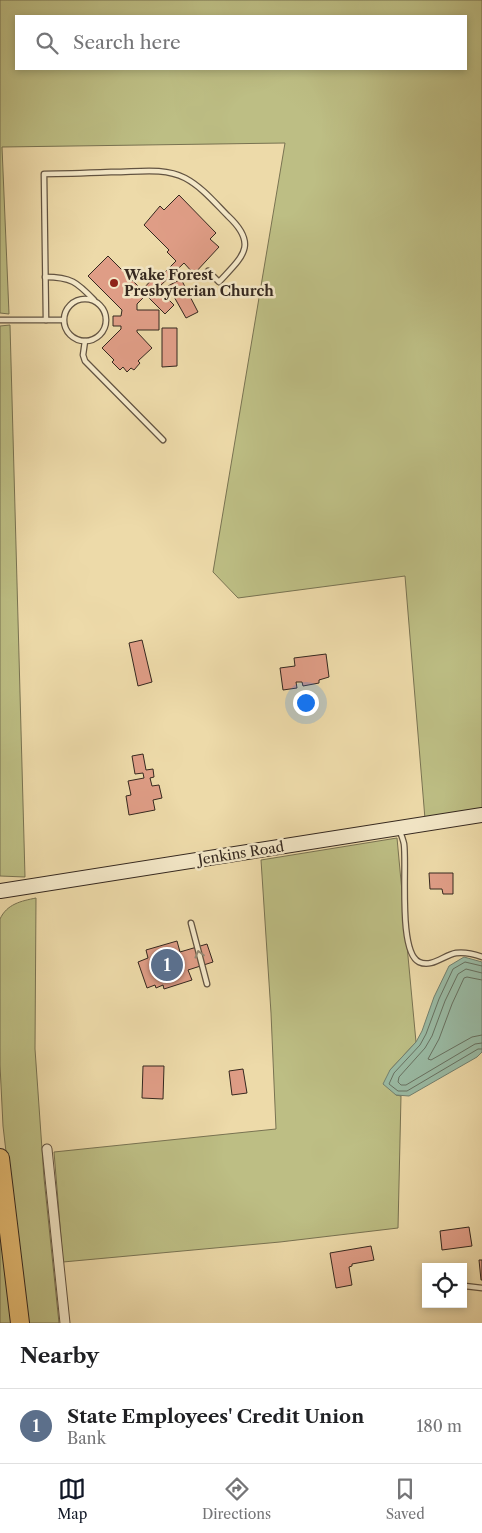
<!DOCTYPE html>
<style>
:root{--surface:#fff;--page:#f2f2f2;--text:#202124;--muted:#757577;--line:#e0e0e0;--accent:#111827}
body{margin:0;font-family:"Libre Caslon Text",serif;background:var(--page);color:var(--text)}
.controls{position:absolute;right:15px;bottom:15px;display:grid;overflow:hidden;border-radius:0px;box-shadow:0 2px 8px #0003}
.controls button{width:45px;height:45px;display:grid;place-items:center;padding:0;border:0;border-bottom:1px solid var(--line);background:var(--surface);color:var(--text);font:25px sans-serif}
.you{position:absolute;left:305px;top:702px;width:18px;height:18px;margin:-12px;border:4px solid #fff;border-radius:50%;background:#1a73e8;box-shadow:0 0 0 8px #1a73e833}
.badge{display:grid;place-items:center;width:32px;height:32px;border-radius:50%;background:var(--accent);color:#fff;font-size:16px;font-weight:700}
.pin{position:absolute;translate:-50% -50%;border:2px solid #fff;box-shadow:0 1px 5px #0006}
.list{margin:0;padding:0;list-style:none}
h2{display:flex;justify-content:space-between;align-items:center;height:65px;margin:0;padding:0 20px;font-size:21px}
h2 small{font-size:16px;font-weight:400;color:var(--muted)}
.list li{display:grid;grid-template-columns:32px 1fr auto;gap:15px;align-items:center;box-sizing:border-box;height:75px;padding:0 20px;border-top:1px solid var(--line)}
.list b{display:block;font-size:19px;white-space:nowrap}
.list p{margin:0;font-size:16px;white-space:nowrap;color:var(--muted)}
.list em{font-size:16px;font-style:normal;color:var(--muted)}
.icon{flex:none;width:28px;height:28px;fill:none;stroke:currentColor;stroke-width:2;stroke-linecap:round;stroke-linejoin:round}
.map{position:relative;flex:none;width:482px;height:1323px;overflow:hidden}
.search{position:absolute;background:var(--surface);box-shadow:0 2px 8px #0003;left:15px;right:15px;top:15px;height:55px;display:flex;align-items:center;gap:12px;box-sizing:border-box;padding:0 18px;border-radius:0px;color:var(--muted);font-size:19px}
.sheet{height:140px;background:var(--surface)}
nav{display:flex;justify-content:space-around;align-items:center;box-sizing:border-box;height:70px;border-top:1px solid var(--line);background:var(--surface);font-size:14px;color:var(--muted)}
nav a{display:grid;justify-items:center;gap:2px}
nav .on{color:var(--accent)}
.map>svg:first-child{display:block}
</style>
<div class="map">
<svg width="482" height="1323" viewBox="0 0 482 1323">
<rect width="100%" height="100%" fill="#eddaa9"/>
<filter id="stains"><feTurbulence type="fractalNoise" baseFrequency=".004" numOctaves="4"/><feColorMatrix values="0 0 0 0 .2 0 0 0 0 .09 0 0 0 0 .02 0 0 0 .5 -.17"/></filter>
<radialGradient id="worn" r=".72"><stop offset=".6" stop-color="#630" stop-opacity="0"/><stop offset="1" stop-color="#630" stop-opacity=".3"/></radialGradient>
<g fill="#bdbe84" stroke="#797352" fill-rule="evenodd">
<path d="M0,0H482V810L425,819L405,576L238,598L213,572L285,143L2,147L9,314L0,313ZM16,16H466V69H16Z"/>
<polygon points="10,325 25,877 0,876 0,326"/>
<polygon points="397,838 416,1042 390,1070 396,1095 401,1096 398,1228 280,1242 63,1262 54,1152 276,1129 271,1013 261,860"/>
<path d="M36,898L35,1049L44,1178L59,1323H26L3,1126L0,1065V919C7,904 21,901 36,898Z"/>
<polygon points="0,1223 13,1323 0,1323"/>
</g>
<polygon fill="#9abba5" stroke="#72806f" points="464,957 482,962 482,1052 477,1057 409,1096 396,1095 383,1084 390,1070 416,1042 422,1031 434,997 449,966"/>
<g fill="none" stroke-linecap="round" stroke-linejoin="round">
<g stroke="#687262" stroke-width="1">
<polyline points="482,966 465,962 453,969 439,999 426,1034 420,1045 394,1073 389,1084 398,1091 407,1091 478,1049 482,1049"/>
<polyline points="482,973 466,969 458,974 445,1001 432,1036 425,1048 399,1077 398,1082 401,1085 406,1085 475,1044 482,1043"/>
<polyline points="482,980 467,977 464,978 452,1004 439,1039 428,1059 431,1060 472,1037 482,1035"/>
</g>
</g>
<g fill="#df9d86" stroke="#35281f">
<polygon points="179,195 216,233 210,239 219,247 194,274 184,263 158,288 156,285 137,304 137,310 159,310 159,330 137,330 137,332 152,348 138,361 140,363 134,370 131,368 127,372 123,367 120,370 112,362 114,360 102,348 121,329 121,326 113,326 113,316 121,316 122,310 88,276 108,256 142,290 157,274 160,277 176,261 167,252 169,250 144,225 160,206 164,210"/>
<polygon points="181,279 198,312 186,318 168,286"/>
<polygon points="157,288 174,305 165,314 148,297"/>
<polygon points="162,328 177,328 177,366 162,367"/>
<polygon points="142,640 152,682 138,686 129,643"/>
<polygon points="326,654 329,677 319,680 319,683 303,686 302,682 296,682 297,688 283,690 280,668 295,666 294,658"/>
<polygon points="143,754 146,770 153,769 154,777 150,778 152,786 159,785 162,798 153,800 155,810 129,815 126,796 131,795 128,781 144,778 143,773 135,774 132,756"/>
<polygon points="429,873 453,873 453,894 443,894 442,889 430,889"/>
<polygon points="177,941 180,952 207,944 213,962 188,970 192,980 164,989 163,985 156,988 155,985 147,988 138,962 148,958 146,950"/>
<polygon points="143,1066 164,1066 163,1099 142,1098"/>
<polygon points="243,1069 247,1093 232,1095 229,1071"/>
<polygon points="469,1227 472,1246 442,1250 440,1231"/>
<polygon points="371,1246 374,1260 352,1264 352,1266 349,1267 352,1285 336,1288 330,1253"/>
<polygon points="479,1260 482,1260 482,1280 481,1280"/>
</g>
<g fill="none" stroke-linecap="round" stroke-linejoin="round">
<defs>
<g id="lane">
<path d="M45,277C71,277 77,282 94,300"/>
<circle cx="85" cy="320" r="21"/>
<polyline points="0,320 63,320"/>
<path d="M46,320L44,174C67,174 90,173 114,172C137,172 164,167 185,178C202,187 215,203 228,216C259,245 242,257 219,282L208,271"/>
<polyline points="85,341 83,355 85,361 163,440"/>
<path d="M399,829C401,834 403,839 404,844C407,866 398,952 419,962C432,968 444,955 456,953C464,952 474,954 482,957"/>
<polyline points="191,923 207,984"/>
<polyline points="465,1286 482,1288"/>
</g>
<polyline id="street" points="47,1149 65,1323"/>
<polyline id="secondary" points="0,891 482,815"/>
<polyline id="highway" points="0,1158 20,1323"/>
</defs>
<use href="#lane" stroke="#635442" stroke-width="7"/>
<use href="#street" stroke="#635442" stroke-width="11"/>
<use href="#secondary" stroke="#35281f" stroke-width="16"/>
<use href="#highway" stroke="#35281f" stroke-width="20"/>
<use href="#lane" stroke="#f3e7c7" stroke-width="4.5"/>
<use href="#street" stroke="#f3e7c7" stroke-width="9"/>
<use href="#secondary" stroke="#f3e7c7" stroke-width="14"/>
<use href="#highway" stroke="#e6bd74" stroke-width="18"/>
</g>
<defs><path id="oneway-chevron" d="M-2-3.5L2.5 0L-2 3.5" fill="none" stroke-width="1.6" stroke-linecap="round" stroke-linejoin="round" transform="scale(1.25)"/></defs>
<use stroke="#948873" href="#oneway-chevron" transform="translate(199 954) rotate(-105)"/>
<circle fill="#8f2418" stroke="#f3e7c7" stroke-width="2" cx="114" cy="283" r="5"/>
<g text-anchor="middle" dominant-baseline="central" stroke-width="5" stroke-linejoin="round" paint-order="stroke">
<g font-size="14" font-weight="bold" fill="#35281f" stroke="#f3e7c7" text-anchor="start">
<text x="124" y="275">Wake Forest<tspan x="124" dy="16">Presbyterian Church</tspan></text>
</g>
<g font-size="14" fill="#35281f" stroke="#f3e7c7">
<text transform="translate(241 853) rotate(-9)">Jenkins Road</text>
</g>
</g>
<rect width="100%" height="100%" filter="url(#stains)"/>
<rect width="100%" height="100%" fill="url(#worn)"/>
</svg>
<div class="controls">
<button><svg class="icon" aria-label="locate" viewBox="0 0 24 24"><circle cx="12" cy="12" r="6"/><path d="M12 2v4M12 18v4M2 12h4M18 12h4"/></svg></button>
</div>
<div class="you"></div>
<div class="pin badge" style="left:167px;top:965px;background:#5c6f8a">1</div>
<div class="search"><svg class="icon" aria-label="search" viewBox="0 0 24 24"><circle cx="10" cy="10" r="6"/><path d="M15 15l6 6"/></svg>Search here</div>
</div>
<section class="sheet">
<h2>Nearby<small></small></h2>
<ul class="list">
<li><span class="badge" style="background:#5c6f8a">1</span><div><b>State Employees' Credit Union</b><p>Bank</p></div><em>180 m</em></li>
</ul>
</section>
<nav>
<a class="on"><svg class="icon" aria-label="map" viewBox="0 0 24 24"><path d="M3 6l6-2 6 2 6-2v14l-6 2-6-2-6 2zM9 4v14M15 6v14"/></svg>Map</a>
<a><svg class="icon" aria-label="directions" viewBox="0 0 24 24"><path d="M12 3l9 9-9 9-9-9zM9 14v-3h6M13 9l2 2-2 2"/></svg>Directions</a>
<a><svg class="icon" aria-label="saved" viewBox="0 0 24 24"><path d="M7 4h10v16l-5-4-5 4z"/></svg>Saved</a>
</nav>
